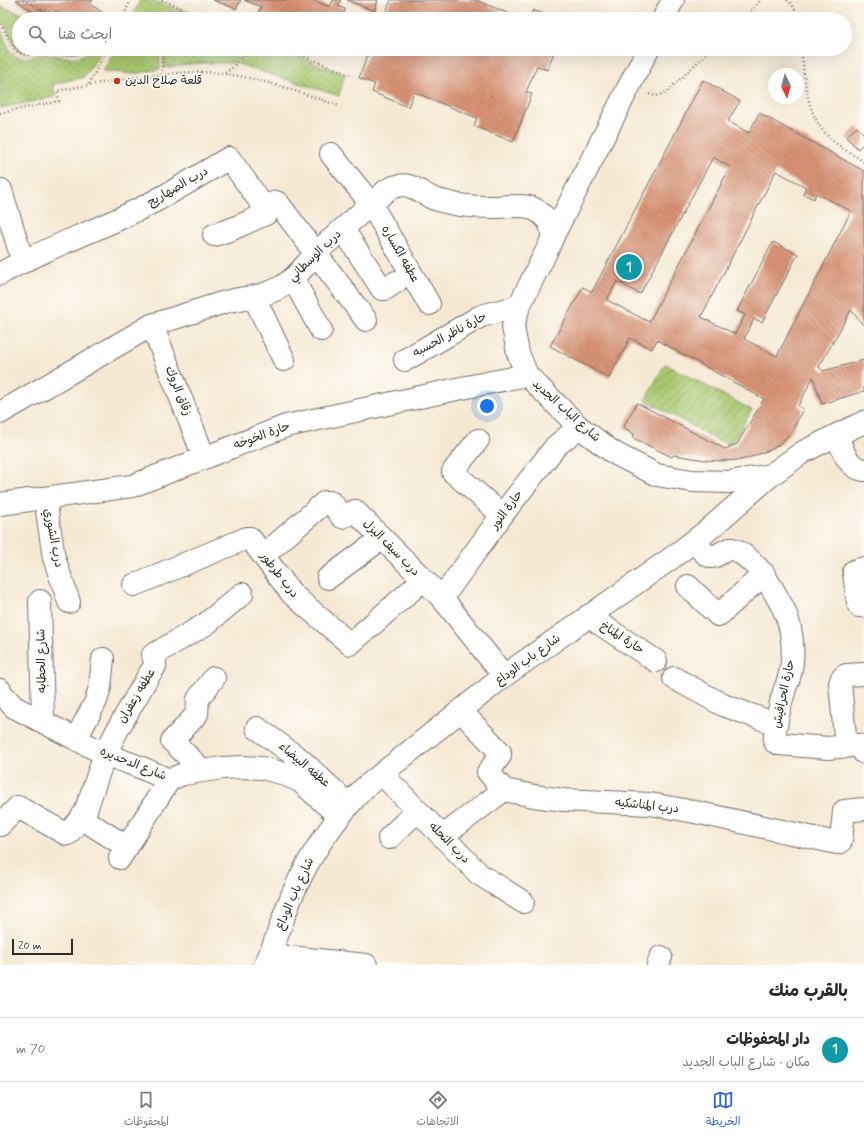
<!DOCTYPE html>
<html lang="ar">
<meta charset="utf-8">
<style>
:root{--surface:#fff;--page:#f2f2f3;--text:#2b2b33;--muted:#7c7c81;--line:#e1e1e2;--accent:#2563eb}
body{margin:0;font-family:Mynerve,"Playpen Sans Arabic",sans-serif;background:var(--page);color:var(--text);direction:rtl}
.compass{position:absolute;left:768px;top:68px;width:36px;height:36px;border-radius:50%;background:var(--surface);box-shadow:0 4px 16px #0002;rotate:175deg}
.scale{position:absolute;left:12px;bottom:10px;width:61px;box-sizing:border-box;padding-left:4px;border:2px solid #2b2b2b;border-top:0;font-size:11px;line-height:14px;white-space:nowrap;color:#2b2b2b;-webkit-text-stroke:3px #fdfcf7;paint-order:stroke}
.you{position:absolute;left:487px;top:406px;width:14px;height:14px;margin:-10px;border:3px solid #fff;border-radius:50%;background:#1a73e8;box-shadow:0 0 0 6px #1a73e833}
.badge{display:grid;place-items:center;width:26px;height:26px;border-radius:50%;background:var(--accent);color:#fff;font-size:13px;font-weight:700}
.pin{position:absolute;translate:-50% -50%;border:2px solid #fff;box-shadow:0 1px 4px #0006}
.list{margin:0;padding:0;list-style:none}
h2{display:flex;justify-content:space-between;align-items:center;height:52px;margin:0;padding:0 16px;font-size:17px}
h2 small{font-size:13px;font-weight:400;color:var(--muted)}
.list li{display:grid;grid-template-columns:26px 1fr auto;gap:12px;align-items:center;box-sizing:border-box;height:64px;padding:0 16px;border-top:1px solid var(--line)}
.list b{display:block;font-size:15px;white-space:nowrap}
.list p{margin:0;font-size:13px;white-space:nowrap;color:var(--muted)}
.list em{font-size:13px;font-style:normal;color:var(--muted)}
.icon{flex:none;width:22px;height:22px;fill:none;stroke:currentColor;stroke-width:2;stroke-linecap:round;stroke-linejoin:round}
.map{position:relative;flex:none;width:864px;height:965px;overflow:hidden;direction:ltr}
.search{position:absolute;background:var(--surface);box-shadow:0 4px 16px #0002;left:12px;right:12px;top:12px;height:44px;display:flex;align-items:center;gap:10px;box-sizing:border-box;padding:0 14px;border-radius:22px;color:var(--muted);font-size:15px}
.sheet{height:116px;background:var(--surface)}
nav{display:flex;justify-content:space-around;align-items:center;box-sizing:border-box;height:56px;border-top:1px solid var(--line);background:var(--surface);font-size:11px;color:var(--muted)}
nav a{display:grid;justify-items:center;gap:2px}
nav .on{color:var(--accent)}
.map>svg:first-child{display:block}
</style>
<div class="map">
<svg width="864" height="965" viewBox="0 0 864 965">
<defs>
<pattern id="grass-dots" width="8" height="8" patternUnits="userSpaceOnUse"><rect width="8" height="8" fill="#a8c76e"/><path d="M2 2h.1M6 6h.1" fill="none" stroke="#89a25b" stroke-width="1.8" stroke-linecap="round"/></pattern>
<pattern id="garden-furrows" width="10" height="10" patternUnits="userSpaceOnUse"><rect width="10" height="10" fill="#a8c76e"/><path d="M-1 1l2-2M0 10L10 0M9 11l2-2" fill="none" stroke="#89a25b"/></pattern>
<pattern id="building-back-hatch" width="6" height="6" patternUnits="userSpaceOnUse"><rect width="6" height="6" fill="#d89375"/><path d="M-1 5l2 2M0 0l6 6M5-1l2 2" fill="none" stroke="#af7860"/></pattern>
</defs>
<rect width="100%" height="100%" fill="#fdfcf7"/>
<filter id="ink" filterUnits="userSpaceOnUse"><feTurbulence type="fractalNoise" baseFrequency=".025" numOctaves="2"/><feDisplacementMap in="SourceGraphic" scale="8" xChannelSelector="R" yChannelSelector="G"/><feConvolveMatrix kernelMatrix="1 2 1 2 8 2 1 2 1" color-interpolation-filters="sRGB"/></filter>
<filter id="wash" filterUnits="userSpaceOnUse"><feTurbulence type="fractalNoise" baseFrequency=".012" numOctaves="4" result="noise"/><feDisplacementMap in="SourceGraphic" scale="16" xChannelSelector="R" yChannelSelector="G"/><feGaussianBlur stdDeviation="0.9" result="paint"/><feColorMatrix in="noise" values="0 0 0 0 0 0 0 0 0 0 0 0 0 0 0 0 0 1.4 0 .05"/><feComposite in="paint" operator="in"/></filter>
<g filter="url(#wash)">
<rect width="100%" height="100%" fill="#f6e9d4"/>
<g fill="url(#grass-dots)" stroke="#6a794c">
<polygon points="140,0 151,0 175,8 171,19 131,19"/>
<polygon points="0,6 36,19 19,19 19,49 90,49 72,52 63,53 55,51 39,49 20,51 17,49 12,37 5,26 0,20"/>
<polygon points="178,9 204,19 174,19"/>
<path d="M0,29C5,36 6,48 12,54C22,64 35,53 47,54C57,55 66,59 77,57C86,55 94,49 103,49L84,77L53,84L55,97L0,108Z"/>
<polygon points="115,49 152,49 156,55 160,57 160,69 133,74 103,71"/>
<path d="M171,49H242L239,57L234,63C210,62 188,63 164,68V56L170,52Z"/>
<polygon points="244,49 280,49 345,75 339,96 238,64 241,59"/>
</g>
<polygon fill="url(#garden-furrows)" stroke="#6a794c" points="665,364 752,410 734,440 729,443 723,443 645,400"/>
<g id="blocks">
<g fill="url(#building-back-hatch)" fill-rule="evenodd">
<polygon points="16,0 93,0 90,4 103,13 99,19 68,19 56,11 51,16 39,9 35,13"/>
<polygon points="213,0 241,0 236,9"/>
<polygon points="244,0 313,0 330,7 333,0 341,0 338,6 345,9 342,19 256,19 261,7"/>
<polygon points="347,0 378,0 374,11"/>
<polygon points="391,0 476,0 522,19 383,19"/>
<polygon points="533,10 556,19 529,19"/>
<polygon points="370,49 559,49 559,51 555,50 547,70 537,66 526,92 532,94 513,142 474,126 477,118 414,92 408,107 372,92 375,84 359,78"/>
<path d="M703,80L740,101L728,121L749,133L759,113L864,171V326L851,310L819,367L823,371L864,360V391L822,404L813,377L798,406L803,409L792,431L781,443L772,449L751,457L740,460L720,461L705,460L674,455L672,457L633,438L634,434L623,427L637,403L725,449L737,444L764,399L657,340L652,349L630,338L609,378L550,346L583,287L592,292ZM713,157L730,167L649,322L607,300L617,281L640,294ZM776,171L806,187L803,194L814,199L816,193L851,211L777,356L744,339L754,319L762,322L798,254L773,242L737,311L745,315L735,334L701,317Z"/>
<polygon points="857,127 864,134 864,143 858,149 846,137"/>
</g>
</g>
</g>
<g filter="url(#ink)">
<use href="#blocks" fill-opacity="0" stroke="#726e66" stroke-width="1"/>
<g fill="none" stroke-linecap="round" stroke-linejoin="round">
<defs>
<g id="minor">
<polyline points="663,19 673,0"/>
<polyline points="648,49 553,236 549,246 519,306 513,327 518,353 527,375 579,427 614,453 657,475 692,481 729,482 771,475"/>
<polyline points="331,154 371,204 429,304"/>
<polyline points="1,190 23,262"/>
<polyline points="343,229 382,289 385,289 396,282"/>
<polyline points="214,235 232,229 266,214 266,212 264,207"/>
<path d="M0,274C42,249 89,234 133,212C166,197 198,176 229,158L264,207L276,202L278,203L366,320"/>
<polyline points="293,279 321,330"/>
<polyline points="254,297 284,360"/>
<polyline points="152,325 204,457"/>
<polyline points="405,360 481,316 519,306"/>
<path d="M0,413L152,325L225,302C244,297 264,297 281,287C296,279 305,265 316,253C322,247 328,242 334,237C351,221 369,206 387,190C407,179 414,189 432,198C436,200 442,201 446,202C463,207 481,207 498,207C508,206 520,205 529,207C537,209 546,217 550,224C551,228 552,233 553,236"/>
<path d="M837,435C842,448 847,468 864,470"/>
<polyline points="478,440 454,470 453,472 502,515"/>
<polyline points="45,498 54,558 69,602"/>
<polyline points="0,504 132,486 286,426 457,389 527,375"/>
<path d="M693,542L707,555L712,557C719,556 724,549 731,549C740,548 763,572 767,580C773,590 780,601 785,612C793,632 795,656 789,678C788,682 785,687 784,692C781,701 773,734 775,742L779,744L828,748L858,745L863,746L864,753"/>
<polyline points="264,555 325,502 330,502 332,503 342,517 355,511 442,598 504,676"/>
<polyline points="864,568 854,571 854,573 858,603 859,606 864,606"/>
<polyline points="328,578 381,539"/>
<polyline points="134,585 247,538 250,538 292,594 350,644 423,580"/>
<polyline points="688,586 718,615 720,614 764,574"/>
<polyline points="442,598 502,515 556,446 579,427"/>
<polyline points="40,601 43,721"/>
<polyline points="588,616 656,661"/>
<polyline points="674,678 723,705 776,724"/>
<polyline points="0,690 1,693 14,707 105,754 142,768 169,780 183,774 223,768 242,767 262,768 281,773 300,781 339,816"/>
<polyline points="461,711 500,752 500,756 488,772 504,790 534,796 563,800 650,804 695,812 837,843 839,843 841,841 844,811 864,809"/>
<polyline points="257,728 301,760 348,804"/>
<polyline points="76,739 96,701 100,687 103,659"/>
<polyline points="846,747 840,683 842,678 846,675 864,674"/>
<polyline points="202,770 172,741 197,714 198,699 214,678"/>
<polyline points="382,774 479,874 523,902"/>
<polyline points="81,818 127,847"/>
<path d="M0,825L18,807L66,834H68L81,818L86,810L105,754L119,727L150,673C158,664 155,665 153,655L206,624L242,594"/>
<polyline points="443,836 504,790"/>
<polyline points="389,838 417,811"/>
<polyline points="120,858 169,780"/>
<polyline points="270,955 366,965"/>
<path d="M265,965C277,941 283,915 294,891C311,852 335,819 364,788L504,676L673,557L707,531L771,475L803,452L837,435L864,422"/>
<polyline points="658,965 661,957"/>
</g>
</defs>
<use href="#minor" stroke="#726e66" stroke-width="24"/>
<g stroke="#726e66" stroke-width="2.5" stroke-dasharray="1 3" stroke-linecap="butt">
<polyline points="23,0 62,19"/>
<polyline points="162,0 210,19"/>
<path d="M787,0C794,5 796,11 797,19"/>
<polyline points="479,2 480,0"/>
<polyline points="122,19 131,0"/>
<polyline points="172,19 176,6"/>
<polyline points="742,19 761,0"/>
<polyline points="0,24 6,33 13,47 17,51 22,54 28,55 42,52 68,55 78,54 94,49"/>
<path d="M154,49C158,56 165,55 169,49"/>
<polyline points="286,49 353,76"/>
<path d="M801,49C806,83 805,117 833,141C843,149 854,155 864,162"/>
<polyline points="162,54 162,75"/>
<path d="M225,73C234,67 241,60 243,49"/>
<polyline points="89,84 107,49"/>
<path d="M649,94C656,97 661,95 668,91L711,49"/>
<path d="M0,113L59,101L57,91C87,85 117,80 148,76C174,73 200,70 226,74C265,79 303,94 340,106"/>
</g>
<use href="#minor" stroke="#fff" stroke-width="22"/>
</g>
</g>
<circle fill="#c8321e" stroke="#fdfcf7" stroke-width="1.5" cx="117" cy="81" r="4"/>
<g text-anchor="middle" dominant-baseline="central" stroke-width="3" stroke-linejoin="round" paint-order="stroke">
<g font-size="12" fill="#2b2b2b" stroke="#fdfcf7" text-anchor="start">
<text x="125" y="81">قلعة صلاح الدين</text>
</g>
<g font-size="12" fill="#2b2b2b" stroke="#fdfcf7">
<text transform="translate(178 187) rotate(-30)">درب الصهاريج</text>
<text transform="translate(400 254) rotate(60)">عطفه الكساره</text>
<text transform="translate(315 256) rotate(-44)">درب الوسطاني</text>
<text transform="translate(450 335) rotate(-28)">حارة ناظر الحسبه</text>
<text transform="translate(178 391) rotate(68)">زقاق الروك</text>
<text transform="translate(566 411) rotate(42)">شارع الباب الجديد</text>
<text transform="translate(262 436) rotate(-20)">حارة الخوخه</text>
<text transform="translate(507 510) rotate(-53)">حارة النور</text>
<text transform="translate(53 538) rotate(79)">درب الشوري</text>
<text transform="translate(391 548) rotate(45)">درب سيف اليزل</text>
<text transform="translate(279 575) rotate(52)">درب طرطور</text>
<text transform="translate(622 638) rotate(33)">حارة المناخ</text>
<text transform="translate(528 660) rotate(-36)">شارع باب الوداع</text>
<text transform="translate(42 661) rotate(-91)">شارع الحطابه</text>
<text transform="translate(784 694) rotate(-78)">حارة الحرافيش</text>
<text transform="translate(137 696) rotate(-59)">عطفه زعفران</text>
<text transform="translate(133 764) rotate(22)">شارع الدحديره</text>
<text transform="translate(304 765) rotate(40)">عطفه البيضاء</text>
<text transform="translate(647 806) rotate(6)">درب المناشكيه</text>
<text transform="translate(449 843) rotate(45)">درب النحله</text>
<text transform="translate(295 894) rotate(-66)">شارع باب الوداع</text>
</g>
</g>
</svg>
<svg class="compass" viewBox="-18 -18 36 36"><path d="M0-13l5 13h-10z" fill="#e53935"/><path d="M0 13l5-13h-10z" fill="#7c7c81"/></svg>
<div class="scale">20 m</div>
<div class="you"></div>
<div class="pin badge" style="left:629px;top:267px;background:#0f9aa8">1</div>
<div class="search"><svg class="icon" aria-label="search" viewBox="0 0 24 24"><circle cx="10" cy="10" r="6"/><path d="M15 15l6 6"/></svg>ابحث هنا</div>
</div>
<section class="sheet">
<h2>بالقرب منك<small></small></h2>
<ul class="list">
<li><span class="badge" style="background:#0f9aa8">1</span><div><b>دار المحفوظات</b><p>مكان · شارع الباب الجديد</p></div><em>70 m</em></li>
</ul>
</section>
<nav>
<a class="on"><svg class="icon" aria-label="map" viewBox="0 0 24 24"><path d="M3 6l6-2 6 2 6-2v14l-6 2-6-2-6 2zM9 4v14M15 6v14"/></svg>الخريطة</a>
<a><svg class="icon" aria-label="directions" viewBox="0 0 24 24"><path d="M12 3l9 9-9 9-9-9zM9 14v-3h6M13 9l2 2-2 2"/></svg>الاتجاهات</a>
<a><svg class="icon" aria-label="saved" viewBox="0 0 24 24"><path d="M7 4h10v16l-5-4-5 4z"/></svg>المحفوظات</a>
</nav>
